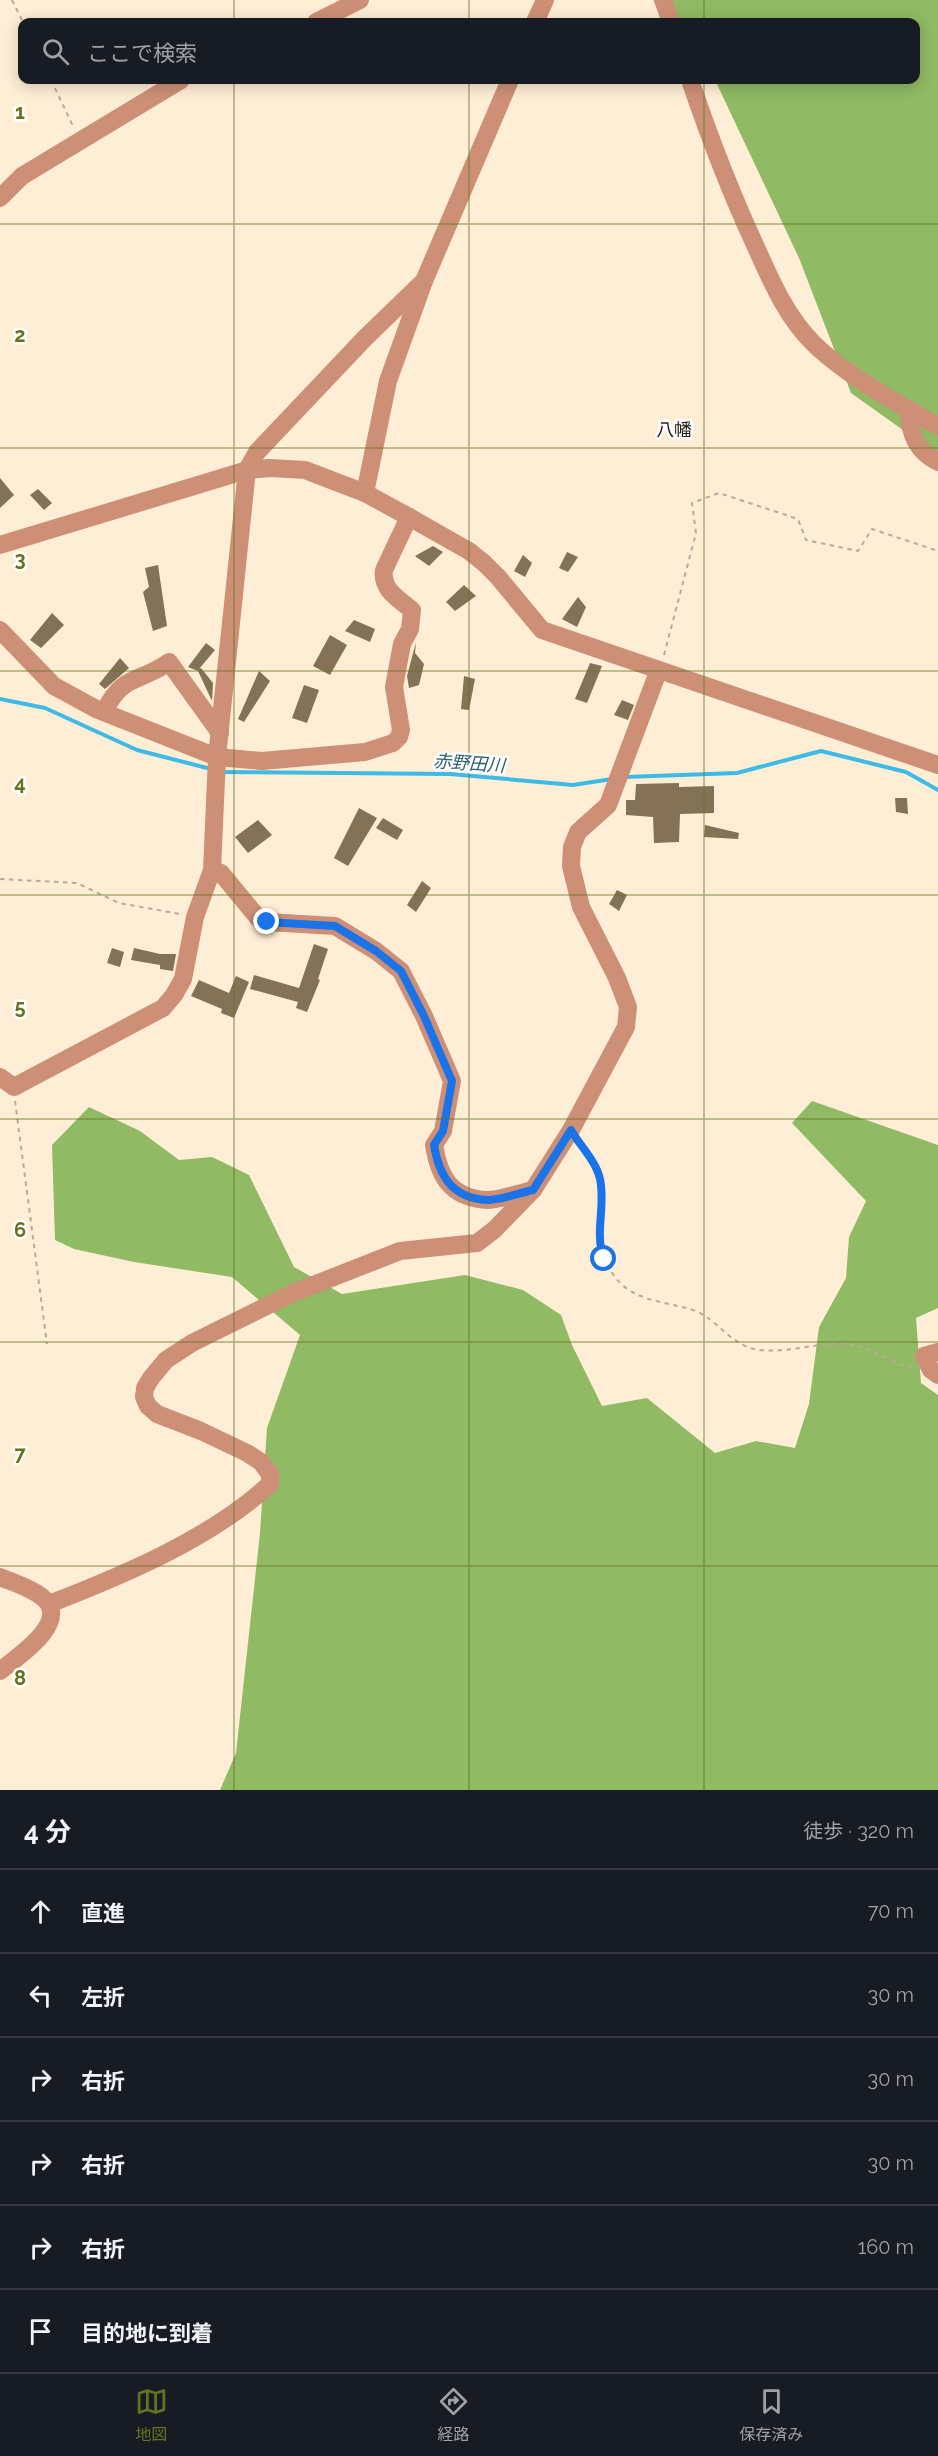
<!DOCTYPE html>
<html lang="ja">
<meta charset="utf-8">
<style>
:root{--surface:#171b24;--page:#242831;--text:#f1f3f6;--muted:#9ea1a6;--line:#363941;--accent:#66731e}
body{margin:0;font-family:Raleway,"Noto Sans JP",sans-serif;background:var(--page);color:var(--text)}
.stop{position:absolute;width:18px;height:18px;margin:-14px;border:4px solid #1a73e8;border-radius:50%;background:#fff}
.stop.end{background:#1a73e8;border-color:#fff;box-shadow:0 2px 6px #0008}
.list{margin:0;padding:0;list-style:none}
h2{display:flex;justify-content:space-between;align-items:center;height:78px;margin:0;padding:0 24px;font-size:26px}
h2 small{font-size:20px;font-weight:400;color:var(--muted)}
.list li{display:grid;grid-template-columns:39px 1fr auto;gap:18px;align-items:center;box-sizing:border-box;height:84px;padding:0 24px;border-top:2px solid var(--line)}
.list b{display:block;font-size:22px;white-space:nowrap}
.list em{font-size:20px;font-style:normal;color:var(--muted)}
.icon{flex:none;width:33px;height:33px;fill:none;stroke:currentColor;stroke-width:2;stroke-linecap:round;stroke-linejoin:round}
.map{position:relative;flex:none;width:938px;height:1790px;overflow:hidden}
.search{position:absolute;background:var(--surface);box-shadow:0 3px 15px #0003;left:18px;right:18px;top:18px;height:66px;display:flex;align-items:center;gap:15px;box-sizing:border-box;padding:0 21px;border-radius:12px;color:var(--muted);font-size:22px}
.sheet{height:582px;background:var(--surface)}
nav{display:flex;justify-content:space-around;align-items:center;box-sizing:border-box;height:84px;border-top:2px solid var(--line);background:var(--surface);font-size:16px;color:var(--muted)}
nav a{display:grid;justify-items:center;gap:3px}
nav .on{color:var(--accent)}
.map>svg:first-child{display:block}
</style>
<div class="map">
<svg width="938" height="1790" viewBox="0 0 938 1790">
<rect width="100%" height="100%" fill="#ffeed6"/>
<g fill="#90ba63">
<polygon points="653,0 938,0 938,455 851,393 799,258 715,80 916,80 916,22 674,22"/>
<polygon points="812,1101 938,1145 938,1308 916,1318 921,1383 938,1395 938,1790 220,1790 236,1753 260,1533 267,1428 300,1335 232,1277 134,1262 74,1249 55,1240 52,1145 89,1107 140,1131 179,1160 212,1157 249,1175 294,1267 342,1294 465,1275 523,1290 561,1315 572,1345 602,1406 647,1398 715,1453 756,1441 795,1448 809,1404 819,1327 846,1278 849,1237 866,1201 792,1123"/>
</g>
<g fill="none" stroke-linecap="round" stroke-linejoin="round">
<g stroke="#3dbae6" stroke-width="4">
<polyline points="0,699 45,708 137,750 211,769"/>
<polyline points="221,772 450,774 573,785 612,779"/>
<polyline points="625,777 737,773 821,751 906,772 938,790"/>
</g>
</g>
<g fill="#847256">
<polygon points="0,478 14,495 0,508"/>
<polygon points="38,489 52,503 44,510 30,495"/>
<polygon points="433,546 443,552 429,566 415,556"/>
<polygon points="567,552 578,557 568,572 559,568"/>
<polygon points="523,555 532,563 525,577 514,571"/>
<polygon points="158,565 167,626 153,631 143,592 149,587 145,568"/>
<polygon points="464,585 476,596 455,611 446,602"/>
<polygon points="578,597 586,607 577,627 562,619"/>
<polygon points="52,613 64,625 41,648 30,640"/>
<polygon points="354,620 375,629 370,642 345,631"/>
<polygon points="330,635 347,645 330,675 313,666"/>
<polygon points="416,642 415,653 424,664 419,685 409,688 407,676"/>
<polygon points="206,643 215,650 199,669 201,668 213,683 212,701 198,671 188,667"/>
<polygon points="120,658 129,668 105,689 99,684"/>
<polygon points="590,663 602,666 587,703 575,699"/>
<polygon points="259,671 270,681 244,722 238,719"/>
<polygon points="464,676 475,679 469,710 461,709"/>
<polygon points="304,685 319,690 307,723 292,718"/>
<polygon points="622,700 634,705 628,720 614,715"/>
<polygon points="679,783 679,787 714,786 714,813 680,814 679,842 654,843 653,817 626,815 626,800 635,800 636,784"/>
<polygon points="895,798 907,798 908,814 896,812"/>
<polygon points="359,808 377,818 348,866 334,858"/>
<polygon points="383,818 403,830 397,840 376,828"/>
<polygon points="258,820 272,835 248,853 235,837"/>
<polygon points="705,825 739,833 738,839 704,837"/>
<polygon points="422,881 431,888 416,912 407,905"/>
<polygon points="617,890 627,895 619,911 609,904"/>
<polygon points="314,944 328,949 318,979 320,980 307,1012 296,1008 298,1002 250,989 254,975 299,988"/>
<polygon points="112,948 124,952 120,967 107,963"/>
<polygon points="134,948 160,954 176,954 173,971 160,969 160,965 131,960"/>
<polygon points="236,976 249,982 234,1018 221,1013 222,1009 191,996 199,980 229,993"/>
</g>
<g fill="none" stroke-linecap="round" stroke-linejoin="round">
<g stroke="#b9ab97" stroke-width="2" stroke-dasharray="4.5 4.5" stroke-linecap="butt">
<polyline points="12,0 23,22"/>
<polyline points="51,80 73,126"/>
<polyline points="664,655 696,533 692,503 719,493 798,519 806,540 858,551 872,529 938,551"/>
<polyline points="0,879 77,883 119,903 180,914"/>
<polyline points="15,1101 47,1344"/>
<path d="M581,1145C588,1156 598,1168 600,1181C606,1221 587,1240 615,1277C634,1302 665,1301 693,1310C716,1318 729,1343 754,1349C784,1355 815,1342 845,1344C866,1345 889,1360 909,1368L912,1365"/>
</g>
<g stroke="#cd9077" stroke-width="18">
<polyline points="663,0 671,22"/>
<polyline points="316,22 360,0"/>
<polyline points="535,22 545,0"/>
<path d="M690,80C709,136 730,191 755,245C771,280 785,315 813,343C844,374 898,404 938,426"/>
<polyline points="0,198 22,176 181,80"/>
<path d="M909,410C909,433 916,451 938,462"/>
<polyline points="365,493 388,381 424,281 510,80"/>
<polyline points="0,545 247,470 270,468 305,470 365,493 409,517 469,551 484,563 498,577 542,630 938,765"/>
<path d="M0,630L54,686L98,710L217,757L262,761L365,752L393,743L399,737L401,730L394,687L402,644L410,629L412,610C399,599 381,590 384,570L409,517"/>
<path d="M104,712C123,673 138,684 169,662L220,733"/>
<path d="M212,870L221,873L259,919L267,922L335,926L376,951L401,971L424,1016L452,1081L443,1131L434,1145C439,1177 451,1198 487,1200C501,1200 519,1193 533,1190"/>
<polyline points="0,1077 14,1087 163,1008 174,995 183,979 195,917 212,870 217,757 247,470 257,452 365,338 424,281"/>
<polyline points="938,1352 924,1356 931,1370 938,1375"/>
<path d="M0,1577C14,1583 31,1588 42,1597C73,1621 17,1657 0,1671"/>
<path d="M49,1604C124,1575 210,1539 270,1484V1474L261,1462L247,1453L201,1431L157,1414L148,1406L144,1397L145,1388L151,1378L166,1360L192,1343L293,1293L400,1251L477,1243L494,1230L533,1190L571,1130L626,1027L628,1007L617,978L581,907L571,866L572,847L578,832L608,805L658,672"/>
</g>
</g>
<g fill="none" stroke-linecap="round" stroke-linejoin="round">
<path stroke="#1a73e8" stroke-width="8" d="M267,922L335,926L376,951L401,971L424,1016L452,1081L443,1131L434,1145C439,1176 452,1198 487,1200C501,1200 519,1193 533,1190L571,1130C580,1146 596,1161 600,1179C606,1206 594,1233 604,1259"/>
</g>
<path fill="none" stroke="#66731e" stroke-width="1.5" stroke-opacity="0.55" d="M234,0V22M469,0V22M704,0V22M234,80V1790M469,80V1790M704,80V1790M0,224H938M0,448H938M0,671H938M0,895H938M0,1119H938M0,1342H938M0,1566H938"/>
<g text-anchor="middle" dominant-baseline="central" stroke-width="5" stroke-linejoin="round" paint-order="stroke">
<g font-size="18" fill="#221b10" stroke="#fff">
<text x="674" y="429">八幡</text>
</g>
<g font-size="18" font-style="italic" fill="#2e5f72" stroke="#fff">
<text transform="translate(469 763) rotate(4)">赤野田川</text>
</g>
</g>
<g font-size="20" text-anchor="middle" font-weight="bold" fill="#66731e" stroke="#fff" stroke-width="5" stroke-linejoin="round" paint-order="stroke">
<text x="20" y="119">1</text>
<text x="20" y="342">2</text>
<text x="20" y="566">3</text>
<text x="20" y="790">4</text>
<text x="20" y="1014">5</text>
<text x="20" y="1237">6</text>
<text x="20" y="1461">7</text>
<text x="20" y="1685">8</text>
</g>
</svg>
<div class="stop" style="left:604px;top:1259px"></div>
<div class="stop end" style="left:267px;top:922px"></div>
<div class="search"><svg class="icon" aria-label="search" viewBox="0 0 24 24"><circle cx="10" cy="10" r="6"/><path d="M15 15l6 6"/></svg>ここで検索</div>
</div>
<section class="sheet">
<h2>4 分<small>徒歩 · 320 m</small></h2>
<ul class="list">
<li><svg class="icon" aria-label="ahead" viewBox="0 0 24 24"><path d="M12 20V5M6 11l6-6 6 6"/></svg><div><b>直進</b></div><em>70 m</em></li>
<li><svg class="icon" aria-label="left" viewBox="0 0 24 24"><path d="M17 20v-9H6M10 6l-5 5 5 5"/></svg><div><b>左折</b></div><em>30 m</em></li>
<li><svg class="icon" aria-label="right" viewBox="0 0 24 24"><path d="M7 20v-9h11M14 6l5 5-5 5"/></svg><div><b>右折</b></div><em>30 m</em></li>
<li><svg class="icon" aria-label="right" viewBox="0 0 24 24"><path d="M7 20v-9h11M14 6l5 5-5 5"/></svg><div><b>右折</b></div><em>30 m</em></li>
<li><svg class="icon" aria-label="right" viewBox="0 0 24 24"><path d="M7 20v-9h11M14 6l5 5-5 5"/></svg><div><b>右折</b></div><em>160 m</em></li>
<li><svg class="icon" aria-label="arrive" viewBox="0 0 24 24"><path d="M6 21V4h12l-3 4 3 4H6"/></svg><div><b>目的地に到着</b></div></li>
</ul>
</section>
<nav>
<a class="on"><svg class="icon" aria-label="map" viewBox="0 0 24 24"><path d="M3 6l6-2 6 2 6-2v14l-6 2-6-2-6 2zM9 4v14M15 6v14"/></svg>地図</a>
<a><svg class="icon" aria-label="directions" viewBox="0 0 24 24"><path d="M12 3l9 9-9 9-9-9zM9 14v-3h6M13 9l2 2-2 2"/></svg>経路</a>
<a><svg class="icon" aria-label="saved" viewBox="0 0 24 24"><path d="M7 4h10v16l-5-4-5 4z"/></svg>保存済み</a>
</nav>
